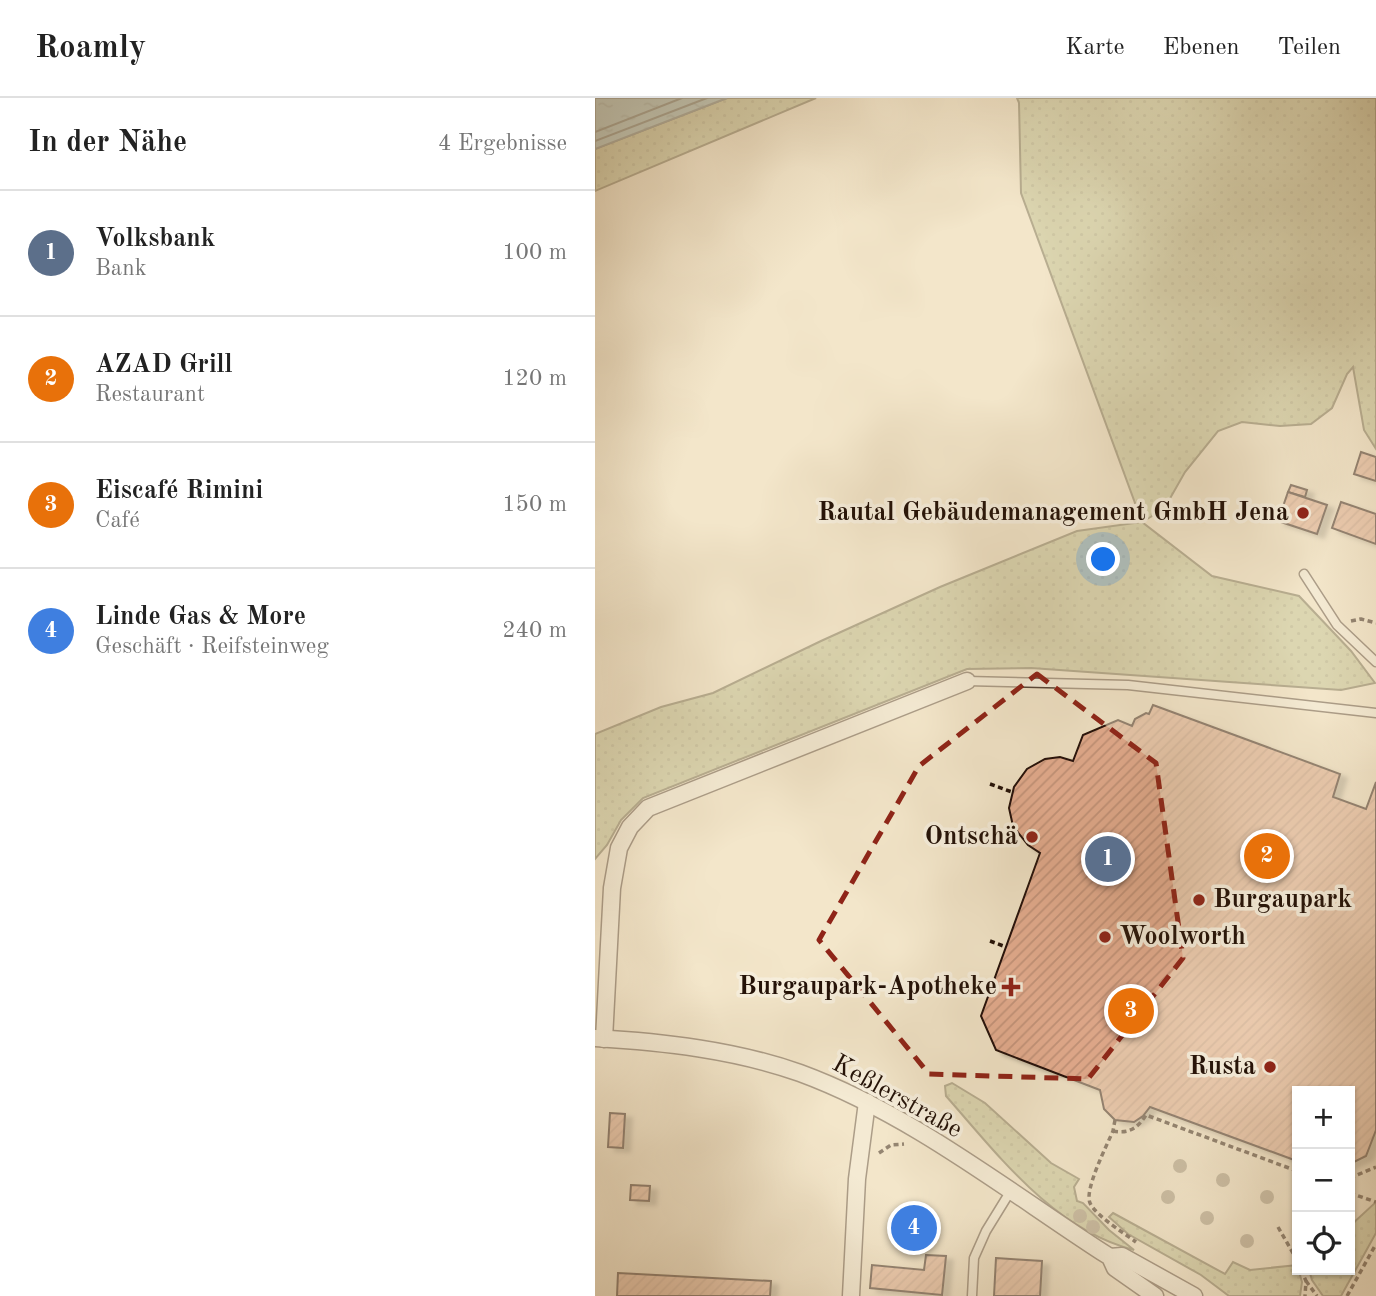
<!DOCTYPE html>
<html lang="de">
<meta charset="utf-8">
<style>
:root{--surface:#fff;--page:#f6f6f6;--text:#222;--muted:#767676;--line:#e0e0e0;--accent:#8f2418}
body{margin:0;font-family:"Old Standard TT",serif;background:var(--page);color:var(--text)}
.controls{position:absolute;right:21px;bottom:21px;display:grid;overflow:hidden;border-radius:0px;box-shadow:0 2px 5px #0004}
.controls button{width:63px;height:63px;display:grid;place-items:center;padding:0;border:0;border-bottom:2px solid var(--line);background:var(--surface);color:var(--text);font:35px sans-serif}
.you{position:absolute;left:509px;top:462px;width:24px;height:24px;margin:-18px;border:5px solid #fff;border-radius:50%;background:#1a73e8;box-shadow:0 0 0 10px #1a73e833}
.badge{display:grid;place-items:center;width:46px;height:46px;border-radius:50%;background:var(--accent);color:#fff;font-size:23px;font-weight:700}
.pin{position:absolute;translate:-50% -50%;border:4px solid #fff;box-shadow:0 2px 7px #0006}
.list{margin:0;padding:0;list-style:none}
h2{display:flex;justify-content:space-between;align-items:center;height:91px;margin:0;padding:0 28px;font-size:30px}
h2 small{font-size:23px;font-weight:400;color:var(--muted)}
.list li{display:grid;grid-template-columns:46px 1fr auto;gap:21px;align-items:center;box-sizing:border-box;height:126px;padding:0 28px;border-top:2px solid var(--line)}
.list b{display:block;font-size:26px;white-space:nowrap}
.list p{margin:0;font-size:23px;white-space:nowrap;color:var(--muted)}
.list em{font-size:23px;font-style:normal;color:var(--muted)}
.icon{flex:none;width:38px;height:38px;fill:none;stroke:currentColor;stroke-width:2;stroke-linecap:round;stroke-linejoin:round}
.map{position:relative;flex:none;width:781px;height:1198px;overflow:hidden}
header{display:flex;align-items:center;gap:42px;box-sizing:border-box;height:98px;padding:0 35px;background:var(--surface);border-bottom:2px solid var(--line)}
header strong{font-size:33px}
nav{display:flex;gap:38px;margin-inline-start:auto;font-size:24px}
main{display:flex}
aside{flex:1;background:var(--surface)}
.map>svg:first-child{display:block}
</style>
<header>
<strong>Roamly</strong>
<nav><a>Karte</a><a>Ebenen</a><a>Teilen</a></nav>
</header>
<main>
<aside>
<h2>In der Nähe<small>4 Ergebnisse</small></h2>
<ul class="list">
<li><span class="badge" style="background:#5c6f8a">1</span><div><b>Volksbank</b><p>Bank</p></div><em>100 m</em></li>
<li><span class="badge" style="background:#e8710a">2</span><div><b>AZAD Grill</b><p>Restaurant</p></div><em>120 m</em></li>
<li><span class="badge" style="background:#e8710a">3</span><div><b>Eiscafé Rimini</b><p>Café</p></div><em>150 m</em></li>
<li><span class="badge" style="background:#3f7fe0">4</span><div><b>Linde Gas &amp; More</b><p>Geschäft · Reifsteinweg</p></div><em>240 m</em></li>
</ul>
</aside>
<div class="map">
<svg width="781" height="1198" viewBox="0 0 781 1198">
<defs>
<pattern id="grass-dots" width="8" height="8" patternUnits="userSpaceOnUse" patternTransform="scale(1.75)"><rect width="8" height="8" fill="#c2c392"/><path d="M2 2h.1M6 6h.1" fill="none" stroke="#a6a67c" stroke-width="1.8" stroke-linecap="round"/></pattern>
<pattern id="water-ripples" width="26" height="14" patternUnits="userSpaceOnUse" patternTransform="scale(1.75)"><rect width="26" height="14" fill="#9dbebe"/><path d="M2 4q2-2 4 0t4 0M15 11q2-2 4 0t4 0" fill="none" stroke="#87a2a2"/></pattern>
<pattern id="building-hatch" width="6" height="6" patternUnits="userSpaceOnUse" patternTransform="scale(1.75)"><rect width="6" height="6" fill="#e5ad90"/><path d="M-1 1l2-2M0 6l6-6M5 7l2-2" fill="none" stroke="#c4947b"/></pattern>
<filter id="shadow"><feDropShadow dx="7" dy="4" stdDeviation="2" flood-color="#0004"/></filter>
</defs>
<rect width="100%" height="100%" fill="#f3e6ca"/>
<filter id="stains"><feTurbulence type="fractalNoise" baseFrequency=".00286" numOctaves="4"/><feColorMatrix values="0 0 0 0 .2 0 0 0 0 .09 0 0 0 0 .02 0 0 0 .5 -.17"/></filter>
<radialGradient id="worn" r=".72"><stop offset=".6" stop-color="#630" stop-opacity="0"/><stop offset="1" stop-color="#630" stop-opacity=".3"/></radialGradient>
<g fill="url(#grass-dots)" stroke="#726a4c" stroke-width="2">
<polygon points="132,0 221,0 0,93 0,51"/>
<polygon points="422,0 781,0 781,351 769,332 758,269 752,276 737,310 716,326 685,328 647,324 623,333 590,374 569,411 547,424 617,478 704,498 756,553 780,585 746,592 436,570 372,571 48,700 26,722 12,747 0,761 0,636 66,609 118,595 226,543 345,489 482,433 547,424 426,95 424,5"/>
<path d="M357,985L390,1005L456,1065L484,1081L479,1089L482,1103L488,1105L514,1132L539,1152C459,1132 404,1058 351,998L350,988Z"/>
<polygon points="781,1104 781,1135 746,1198 728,1198 717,1182 714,1172 755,1172 755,1128"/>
<polygon points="518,1115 630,1176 638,1164 655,1172 702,1167 707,1184 705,1198 634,1198 606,1177 533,1136 514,1119"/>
</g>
<polygon fill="url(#water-ripples)" stroke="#6c7975" stroke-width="2" points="0,0 132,0 0,51"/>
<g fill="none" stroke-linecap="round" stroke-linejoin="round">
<g stroke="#606862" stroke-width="2">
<polyline points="0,34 87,0"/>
<polyline points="0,43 112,0"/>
</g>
</g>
<g fill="url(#building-hatch)" stroke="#231107" stroke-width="2" filter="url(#shadow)">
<polygon points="766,354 781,359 781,383 759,376"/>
<polygon points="696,387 712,392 710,399 693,394"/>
<polygon points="693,394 732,407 722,436 683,423"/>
<polygon points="746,404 781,416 781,446 737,430"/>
<polygon points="558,607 745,676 738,699 771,711 781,684 781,1032 771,1058 755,1066 755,993 702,993 702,1063 555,1009 548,1018 539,1024 520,1022 509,1011 505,992 401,952 386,918 445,755 433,747 418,728 414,710 419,689 432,671 450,661 465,659 478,663 488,637 523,622 537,628 540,621 551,615 554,616"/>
<polygon points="15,1015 30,1016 28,1050 13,1049"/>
<polygon points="36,1087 55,1088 54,1103 35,1102"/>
<polygon points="331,1157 351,1158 347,1197 275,1190 277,1167 329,1172"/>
<polygon points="401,1160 447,1163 445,1198 399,1198"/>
<polygon points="23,1175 176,1183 175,1198 22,1198"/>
</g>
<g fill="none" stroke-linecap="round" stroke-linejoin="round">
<defs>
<g id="lane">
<polyline points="709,476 742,527 781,564"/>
<polyline points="372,583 533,587 781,615"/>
<polyline points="377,1198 379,1160 391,1133 415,1094"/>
</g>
<g id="street">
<path d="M0,940C68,944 140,952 205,975C314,1015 410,1091 507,1154L515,1159L520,1170L560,1198"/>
<polyline points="9,941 17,790 24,750 35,729 53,710 372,583"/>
<polyline points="515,1159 527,1158 599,1198"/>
<polyline points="256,1198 262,1081 272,1004"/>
</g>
</defs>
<use href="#lane" stroke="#574638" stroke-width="11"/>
<use href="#street" stroke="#574638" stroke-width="19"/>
<g stroke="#231107" stroke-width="3.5" stroke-dasharray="5 3.5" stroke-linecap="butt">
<polyline points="756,523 766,521 781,525"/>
<polyline points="395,686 417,694"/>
<polyline points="395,843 411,849"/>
<path d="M520,1022L518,1033C512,1047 489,1092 495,1105C501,1118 529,1135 541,1144"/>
<path d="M518,1033C534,1036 543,1030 551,1017L702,1073"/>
<polyline points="284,1055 296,1047 309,1046"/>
<polyline points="755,1080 781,1069"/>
<polyline points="755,1095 781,1104"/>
<polyline points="683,1129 702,1162"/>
<polyline points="706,1172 711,1183 710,1198"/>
<polyline points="711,1183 722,1198"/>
<polyline points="752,1198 781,1146"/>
</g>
<use href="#lane" stroke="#f7efdd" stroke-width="8"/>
<use href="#street" stroke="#f7efdd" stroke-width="16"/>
</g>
<g fill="#9f937a">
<circle cx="585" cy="1068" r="7"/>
<circle cx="628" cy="1082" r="7"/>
<circle cx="573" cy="1099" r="7"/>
<circle cx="672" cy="1099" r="7"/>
<circle cx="485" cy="1118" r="7"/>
<circle cx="612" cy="1120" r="7"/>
<circle cx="498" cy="1129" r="7"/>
<circle cx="652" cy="1143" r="7"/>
</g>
<path d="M0 0H781V1198H0ZM442,576L561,665L588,860L493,981L334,976L224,842L324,668Z" fill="#f3e6ca" fill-opacity=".55" fill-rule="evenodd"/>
<path fill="none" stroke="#8f2418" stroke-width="5" stroke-dasharray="14 9" stroke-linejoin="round" d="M442,576L561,665L588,860L493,981L334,976L224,842L324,668Z"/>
<g fill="#8f2418" stroke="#f7efdd" stroke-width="2.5">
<circle cx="708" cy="415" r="7"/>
<circle cx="437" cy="739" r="7"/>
<circle cx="604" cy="802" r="7"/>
<circle cx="510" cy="839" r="7"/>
<path d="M412.5 878.5h7v7h7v7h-7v7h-7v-7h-7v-7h7z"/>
<circle cx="675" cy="969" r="7"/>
</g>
<g text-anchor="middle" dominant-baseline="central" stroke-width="7" stroke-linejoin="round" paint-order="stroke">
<g font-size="26" font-weight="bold" fill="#231107" stroke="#f7efdd" text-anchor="end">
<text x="694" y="415">Rautal Gebäudemanagement GmbH Jena</text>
<text x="423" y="739">Ontschä</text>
<text x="618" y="802" text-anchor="start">Burgaupark</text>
<text x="524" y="839" text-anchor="start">Woolworth</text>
<text x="402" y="889">Burgaupark-Apotheke</text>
<text x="661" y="969">Rusta</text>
</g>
<g font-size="26" fill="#231107" stroke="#f7efdd">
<text transform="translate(302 999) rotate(29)">Keßlerstraße</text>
</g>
</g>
<rect width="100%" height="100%" filter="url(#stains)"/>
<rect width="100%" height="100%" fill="url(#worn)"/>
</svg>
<div class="controls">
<button>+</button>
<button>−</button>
<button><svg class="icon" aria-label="locate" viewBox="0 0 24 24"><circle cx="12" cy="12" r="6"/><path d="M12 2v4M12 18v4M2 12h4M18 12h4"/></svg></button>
</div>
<div class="you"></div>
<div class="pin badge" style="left:513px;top:761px;background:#5c6f8a">1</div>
<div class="pin badge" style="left:672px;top:758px;background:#e8710a">2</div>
<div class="pin badge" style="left:536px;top:913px;background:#e8710a">3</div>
<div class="pin badge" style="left:319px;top:1130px;background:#3f7fe0">4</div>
</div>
</main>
